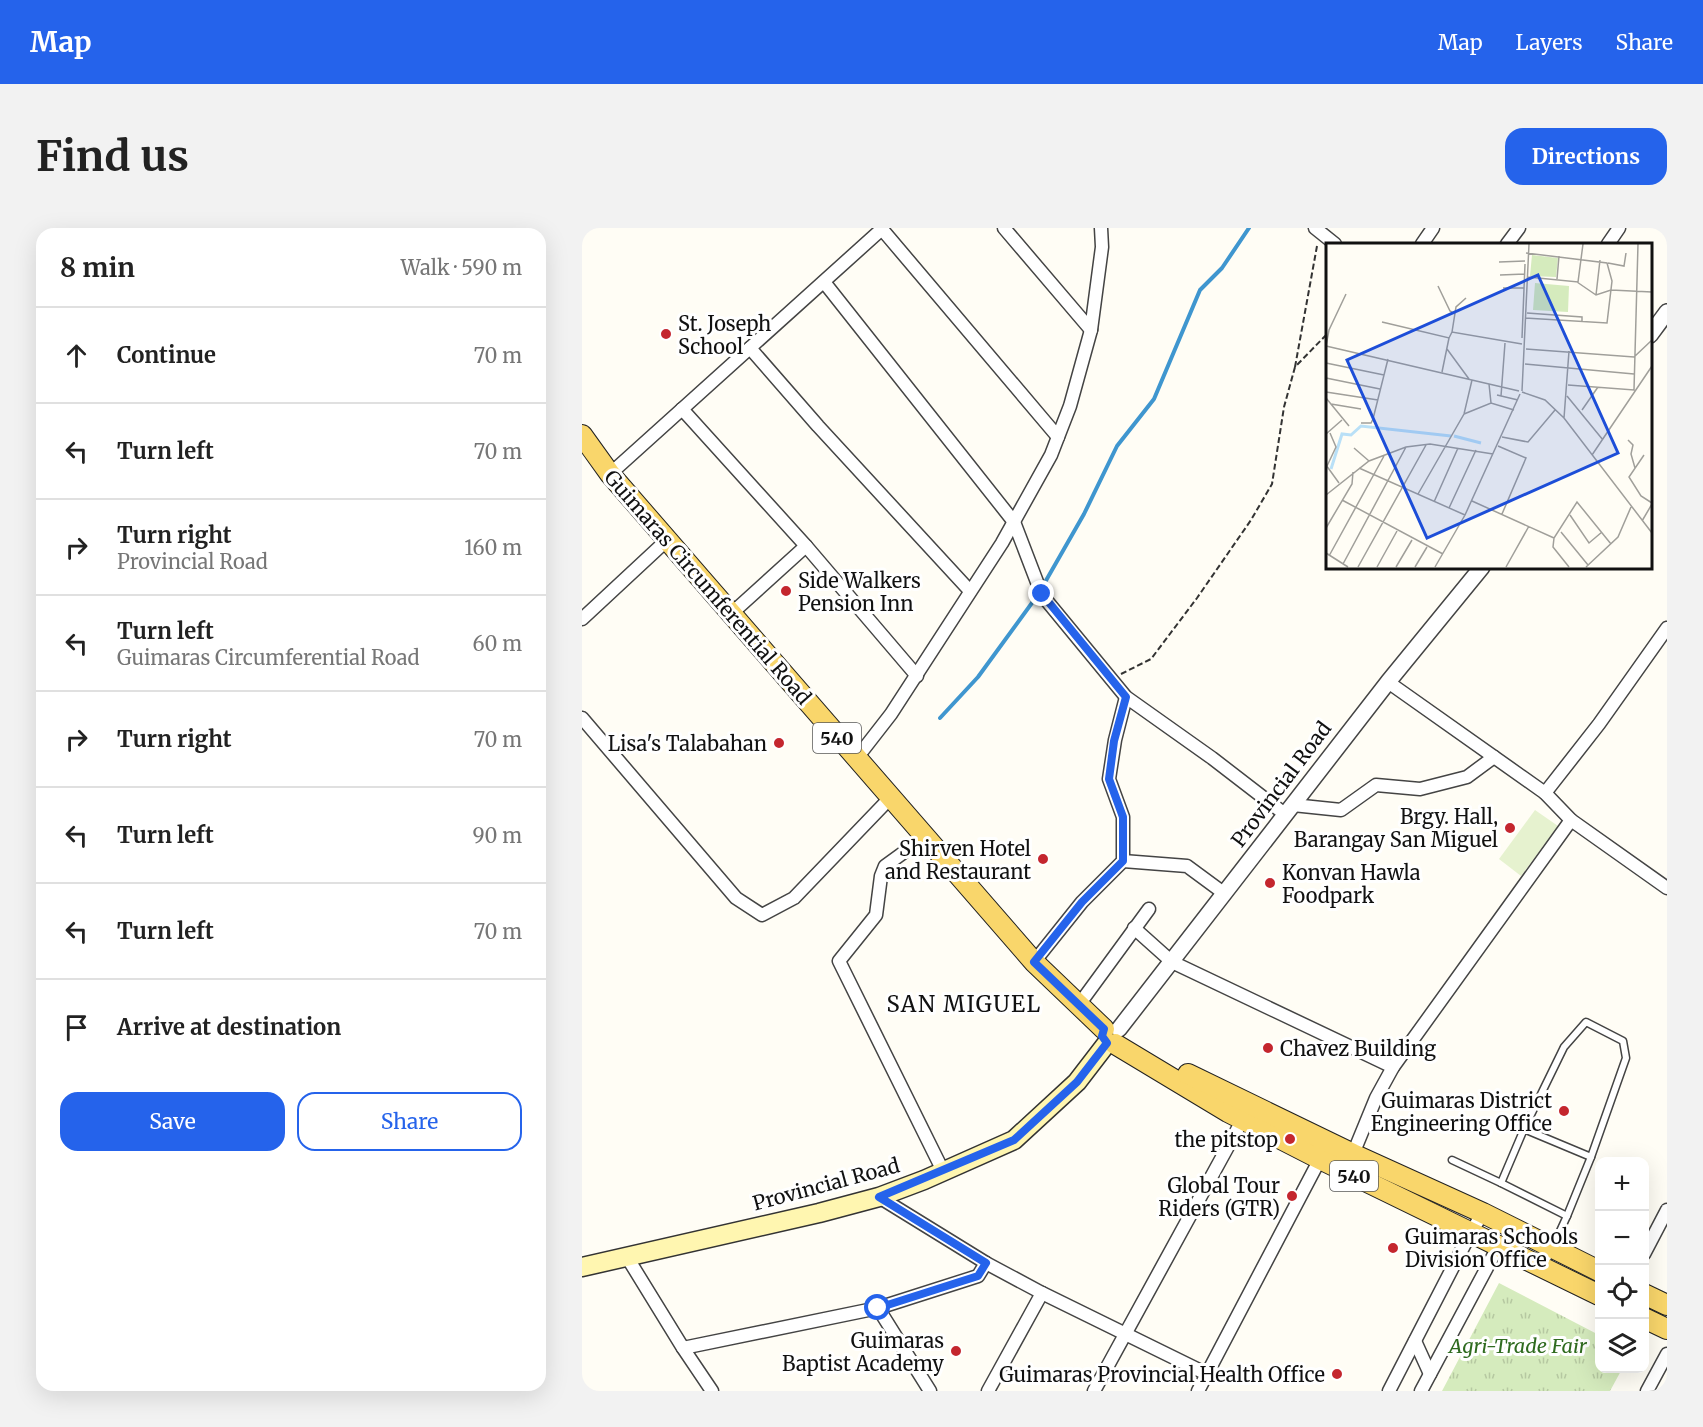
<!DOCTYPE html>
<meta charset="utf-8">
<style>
:root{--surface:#fff;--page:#f2f2f2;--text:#222;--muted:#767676;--line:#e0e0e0;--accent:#2563eb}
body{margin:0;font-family:Merriweather,serif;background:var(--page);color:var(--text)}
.controls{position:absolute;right:18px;bottom:18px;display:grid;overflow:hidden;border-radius:12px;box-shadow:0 6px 24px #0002}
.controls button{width:54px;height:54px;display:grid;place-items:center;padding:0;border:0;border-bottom:2px solid var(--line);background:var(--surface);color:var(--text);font:30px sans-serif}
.stop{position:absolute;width:18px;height:18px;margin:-14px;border:4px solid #2563eb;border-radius:50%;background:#fff}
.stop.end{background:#2563eb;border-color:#fff;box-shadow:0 2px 6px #0008}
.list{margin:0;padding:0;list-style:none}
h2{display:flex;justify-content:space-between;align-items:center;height:78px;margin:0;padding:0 24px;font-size:26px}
h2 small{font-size:20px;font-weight:400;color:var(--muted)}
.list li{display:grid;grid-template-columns:39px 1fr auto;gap:18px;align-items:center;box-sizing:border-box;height:96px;padding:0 24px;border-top:2px solid var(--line)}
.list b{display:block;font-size:22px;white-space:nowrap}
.list p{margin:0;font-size:20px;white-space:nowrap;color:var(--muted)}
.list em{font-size:20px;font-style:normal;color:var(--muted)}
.actions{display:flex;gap:12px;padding:18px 24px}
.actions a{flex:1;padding:14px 0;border:2px solid var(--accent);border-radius:18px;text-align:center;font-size:21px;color:var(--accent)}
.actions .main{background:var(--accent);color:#fff}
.icon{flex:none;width:33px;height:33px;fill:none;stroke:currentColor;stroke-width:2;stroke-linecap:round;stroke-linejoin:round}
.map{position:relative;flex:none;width:1085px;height:1163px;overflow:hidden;border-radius:18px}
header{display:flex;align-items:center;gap:36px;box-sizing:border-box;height:84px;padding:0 30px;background:var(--accent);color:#fff}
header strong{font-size:28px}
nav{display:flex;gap:33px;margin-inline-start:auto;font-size:21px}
.intro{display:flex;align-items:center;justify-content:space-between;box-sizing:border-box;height:144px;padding:0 36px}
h1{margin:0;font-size:42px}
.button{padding:15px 27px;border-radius:18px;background:var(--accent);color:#fff;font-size:21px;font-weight:700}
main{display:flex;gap:36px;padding:0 36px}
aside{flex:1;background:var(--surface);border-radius:18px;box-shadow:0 6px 24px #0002}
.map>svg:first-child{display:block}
</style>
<header>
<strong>Map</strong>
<nav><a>Map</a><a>Layers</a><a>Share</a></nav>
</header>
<div class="intro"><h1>Find us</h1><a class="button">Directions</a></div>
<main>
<aside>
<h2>8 min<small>Walk · 590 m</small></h2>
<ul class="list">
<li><svg class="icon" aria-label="ahead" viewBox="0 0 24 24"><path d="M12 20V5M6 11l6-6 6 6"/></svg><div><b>Continue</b></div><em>70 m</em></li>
<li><svg class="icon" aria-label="left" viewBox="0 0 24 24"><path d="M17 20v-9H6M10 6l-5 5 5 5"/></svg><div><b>Turn left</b></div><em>70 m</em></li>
<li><svg class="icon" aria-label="right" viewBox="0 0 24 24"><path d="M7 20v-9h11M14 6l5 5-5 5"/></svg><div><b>Turn right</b><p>Provincial Road</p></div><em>160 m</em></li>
<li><svg class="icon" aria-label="left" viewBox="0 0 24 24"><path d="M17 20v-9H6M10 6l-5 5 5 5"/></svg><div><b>Turn left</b><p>Guimaras Circumferential Road</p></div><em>60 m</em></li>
<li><svg class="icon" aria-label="right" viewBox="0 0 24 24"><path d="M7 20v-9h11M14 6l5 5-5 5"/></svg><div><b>Turn right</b></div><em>70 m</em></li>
<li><svg class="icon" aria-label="left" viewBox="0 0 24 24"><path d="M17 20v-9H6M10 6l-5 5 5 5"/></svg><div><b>Turn left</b></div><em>90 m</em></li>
<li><svg class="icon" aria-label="left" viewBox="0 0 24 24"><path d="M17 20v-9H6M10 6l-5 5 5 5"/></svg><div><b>Turn left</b></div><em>70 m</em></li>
<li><svg class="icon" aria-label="arrive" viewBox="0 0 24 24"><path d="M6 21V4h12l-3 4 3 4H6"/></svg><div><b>Arrive at destination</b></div></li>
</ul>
<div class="actions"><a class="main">Save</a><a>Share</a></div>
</aside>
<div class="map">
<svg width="1085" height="1163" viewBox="0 0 1085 1163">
<defs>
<pattern id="park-tufts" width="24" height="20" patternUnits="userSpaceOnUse" patternTransform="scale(1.5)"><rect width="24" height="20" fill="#d5ebbd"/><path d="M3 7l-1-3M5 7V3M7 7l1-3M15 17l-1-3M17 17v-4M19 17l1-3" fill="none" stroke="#b6c8a1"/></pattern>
</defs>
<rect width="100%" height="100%" fill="#fffdf5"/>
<polygon fill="url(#park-tufts)" points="917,1055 1017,1107 1017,1140 1040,1141 1028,1163 860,1163"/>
<polygon fill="#e6f2cf" points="953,582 976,598 939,648 917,631"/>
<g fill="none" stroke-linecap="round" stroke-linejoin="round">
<g stroke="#3f96cf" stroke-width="4">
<polyline points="462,356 502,286 535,218 572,171 618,62 640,40 667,0"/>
<polyline points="358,490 396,449 455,368"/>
</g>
<defs>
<g id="service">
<polyline points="942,901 1009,929"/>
<polyline points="870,932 919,955 942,901 982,819 1004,794 1041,813 1044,830 1009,929 985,988"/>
<polyline points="919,955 985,988 962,1038"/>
</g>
<g id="minor">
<polyline points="299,0 476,209"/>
<polyline points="422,0 509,102"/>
<polyline points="733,0 753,16"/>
<polyline points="840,16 851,0"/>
<polyline points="925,16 937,0"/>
<polyline points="1026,16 1037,0"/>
<polyline points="242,54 432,294 460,367 544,469 630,530 704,587"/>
<polyline points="168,120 236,198 388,363"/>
<polyline points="100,181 224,318 335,448"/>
<polyline points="28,246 301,0"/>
<polyline points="149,386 224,318"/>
<polyline points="0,391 85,312"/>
<polyline points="806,454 963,565"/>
<polyline points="0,490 154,670 180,687 212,670 309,569"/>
<polyline points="274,531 309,486 420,315 469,227 488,178 509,102 520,19 519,0"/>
<polyline points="711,577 759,582 794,557 838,561 885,549 912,529"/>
<polyline points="989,592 1085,660"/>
<polyline points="343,609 303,638 299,648 294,687 257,733 361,943"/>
<polyline points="541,633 605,638 643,666"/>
<polyline points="552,700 590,734 811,839"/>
<polyline points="452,734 500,674 541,633 541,589 527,551 533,512 544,469"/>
<polyline points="496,778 567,681"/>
<polyline points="771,926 794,870 811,839 989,592 963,565 1017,496 1085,400"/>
<polyline points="297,969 404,1035 460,1065 625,1146"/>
<polyline points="1062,1026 1085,982"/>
<polyline points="45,1029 101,1120 130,1163"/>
<polyline points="296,1080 348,1163"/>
<polyline points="833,1113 848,1146"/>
<polyline points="101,1120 296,1080 396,1048 404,1035"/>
<polyline points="406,1163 460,1065"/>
<polyline points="512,1163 661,891"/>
<polyline points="616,1163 738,931"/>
<polyline points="807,1163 889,1004 901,985"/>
<polyline points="839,1163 917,1017"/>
<polyline points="1065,1163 1085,1126"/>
</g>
<g id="tertiary">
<polyline points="1068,107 1085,84"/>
<polyline points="537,801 806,454 900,339"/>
</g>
<polyline id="secondary" points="0,1039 237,985 297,969 342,952 432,912 495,854 525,815"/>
<g id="primary">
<polyline points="0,207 28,246 452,734 522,801"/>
<polyline points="533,816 646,884 738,931 1017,1067"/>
<polyline points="606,846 771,926 901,985 1017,1043"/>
<polyline points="1062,1066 1085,1077"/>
<polyline points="1062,1090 1085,1101"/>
</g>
</defs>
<use href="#service" stroke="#444" stroke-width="9"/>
<use href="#minor" stroke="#444" stroke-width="15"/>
<use href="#tertiary" stroke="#444" stroke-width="18"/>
<use href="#secondary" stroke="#333" stroke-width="21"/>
<use href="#primary" stroke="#222" stroke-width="22"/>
<g stroke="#333" stroke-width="2" stroke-dasharray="6 3" stroke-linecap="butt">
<polyline points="713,139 735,18"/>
<polyline points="539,446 569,431 615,370 669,292 690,256 702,179 713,139 746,105"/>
</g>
<use href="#service" stroke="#fff" stroke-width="6"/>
<use href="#minor" stroke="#fff" stroke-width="12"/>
<use href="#tertiary" stroke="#fff" stroke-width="15"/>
<use href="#secondary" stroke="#fff6b0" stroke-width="18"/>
<use href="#primary" stroke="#f9d66b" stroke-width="20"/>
</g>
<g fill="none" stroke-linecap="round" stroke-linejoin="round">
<polyline stroke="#2563eb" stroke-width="8" points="296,1080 396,1048 404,1035 297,969 432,912 495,854 525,815 520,808 522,801 452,734 500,674 541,633 541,589 527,551 532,513 544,469 460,366"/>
</g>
<g fill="#c4262e" stroke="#fff" stroke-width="2">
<circle cx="84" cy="106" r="6"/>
<circle cx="204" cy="363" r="6"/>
<circle cx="197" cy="515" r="6"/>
<circle cx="928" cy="600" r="6"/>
<circle cx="461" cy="631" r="6"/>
<circle cx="688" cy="655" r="6"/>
<circle cx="686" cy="820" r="6"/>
<circle cx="982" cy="883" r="6"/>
<circle cx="708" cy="911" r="6"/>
<circle cx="710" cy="968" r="6"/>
<circle cx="811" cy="1020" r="6"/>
<circle cx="374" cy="1123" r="6"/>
<circle cx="755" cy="1146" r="6"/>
</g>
<g text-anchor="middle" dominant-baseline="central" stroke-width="6" stroke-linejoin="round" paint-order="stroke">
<g fill="#fff" stroke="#585858" stroke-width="1.5">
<rect x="231" y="495" width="48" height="30" rx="4.5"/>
<rect x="748" y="933" width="48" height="30" rx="4.5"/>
</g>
<g font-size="18" font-weight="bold" fill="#111">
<text x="255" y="510">540</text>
<text x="772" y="948">540</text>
</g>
<g font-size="20" fill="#111" stroke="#fff" text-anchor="end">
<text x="96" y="95" text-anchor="start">St. Joseph<tspan x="96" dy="23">School</tspan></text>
<text x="216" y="352" text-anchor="start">Side Walkers<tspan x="216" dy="23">Pension Inn</tspan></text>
<text x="185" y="515">Lisa's Talabahan</text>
<text x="916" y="588">Brgy. Hall,<tspan x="916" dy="23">Barangay San Miguel</tspan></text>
<text x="449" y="620">Shirven Hotel<tspan x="449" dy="23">and Restaurant</tspan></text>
<text x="700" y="644" text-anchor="start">Konvan Hawla<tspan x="700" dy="23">Foodpark</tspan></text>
<text x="698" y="820" text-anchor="start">Chavez Building</text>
<text x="970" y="872">Guimaras District<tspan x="970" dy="23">Engineering Office</tspan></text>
<text x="696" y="911">the pitstop</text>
<text x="698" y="957">Global Tour<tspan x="698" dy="23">Riders (GTR)</tspan></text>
<text x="823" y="1008" text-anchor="start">Guimaras Schools<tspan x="823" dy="23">Division Office</tspan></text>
<text x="362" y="1112">Guimaras<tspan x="362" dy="23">Baptist Academy</tspan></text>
<text x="743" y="1146">Guimaras Provincial Health Office</text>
</g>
<g font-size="20" fill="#111" stroke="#fff">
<text transform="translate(126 359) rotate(49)">Guimaras Circumferential Road</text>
<text transform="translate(699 556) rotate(-53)">Provincial Road</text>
<text transform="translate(244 956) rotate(-15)">Provincial Road</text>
</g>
<g font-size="20" font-style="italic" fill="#2f6b1f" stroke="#fff">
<text x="936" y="1117">Agri-Trade Fair</text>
</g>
<g font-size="22" letter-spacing="1.5" fill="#111" stroke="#fff">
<text x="382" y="776">SAN MIGUEL</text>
</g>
</g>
<g transform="translate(744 15)">
<rect width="326" height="326" fill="#fffdf5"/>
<path d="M206,12L232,15L230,34L204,33ZM209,40L243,43L242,69L207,67Z" fill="#d5ebbd"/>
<path fill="none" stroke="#b9e0f7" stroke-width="3" d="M128,193L155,200M5,226L16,191L25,192L35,183L125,193"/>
<path fill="none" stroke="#a09f9a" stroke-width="1.5" d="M173,19L199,18M282,20L298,23L300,10M174,32L199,31M202,34L252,39L257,1M231,36L233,13M251,39L270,52L285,47L326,49M112,43L124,68L129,71M177,45H198M270,52L274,17M201,70L256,74V79M199,75L281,80L286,38L281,20L200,10M56,79L123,95L126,89L196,101M326,84V117M126,89L130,64L140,55M196,95L199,21M0,103L193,148M0,103L3,87L20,51M121,106L143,136M200,106L308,114L326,97M0,120L58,132M199,121L308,131M116,129L123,95M0,135L54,146M163,141L165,160M242,142L308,147L312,1M196,148L203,1M0,149L52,157M196,149L219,157L238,175L326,290M171,152L192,157M175,153L179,100M241,153L277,197M0,155L23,183M5,161L35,166M256,167L272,144M138,171L165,160L188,167M238,175L243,108M35,180H45L47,176L62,116M0,191L16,177M176,194L202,199L229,167M302,197L307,202L305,211L309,225M172,203L200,215L176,271M28,205L43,218M266,212L326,123M318,212L303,234L315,253L326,260M0,222L13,240M1,223L10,204L4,190M33,225L139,272M92,251L138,171L146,137M0,252L43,218L80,204L104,201L167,211M16,257L117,311M146,258L228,295M108,259L132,205M123,265L150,207M244,272L263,300L276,289M316,278L326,261M0,285L26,241L27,229M235,289L262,322M0,310L22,324M3,313L58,213M17,321L80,204M32,324L100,202M51,324L71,288M70,324L86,297M89,324L101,304M109,324L139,272L194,151M180,324L203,283M243,324L227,304L228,295L251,259L285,301M260,324L292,294L305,264"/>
<path fill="#1d4ed8" fill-opacity="0.15" stroke="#1d4ed8" stroke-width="3" d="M212,32L292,210L101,295L21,117Z"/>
<rect width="326" height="326" fill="none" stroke="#111" stroke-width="3"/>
</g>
</svg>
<div class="controls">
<button>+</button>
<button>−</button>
<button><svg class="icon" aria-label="locate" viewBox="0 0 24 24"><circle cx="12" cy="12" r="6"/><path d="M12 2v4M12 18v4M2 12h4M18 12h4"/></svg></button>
<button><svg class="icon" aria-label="layers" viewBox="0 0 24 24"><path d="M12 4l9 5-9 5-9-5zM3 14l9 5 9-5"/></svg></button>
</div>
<div class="stop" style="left:296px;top:1080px"></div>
<div class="stop end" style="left:460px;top:366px"></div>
</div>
</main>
